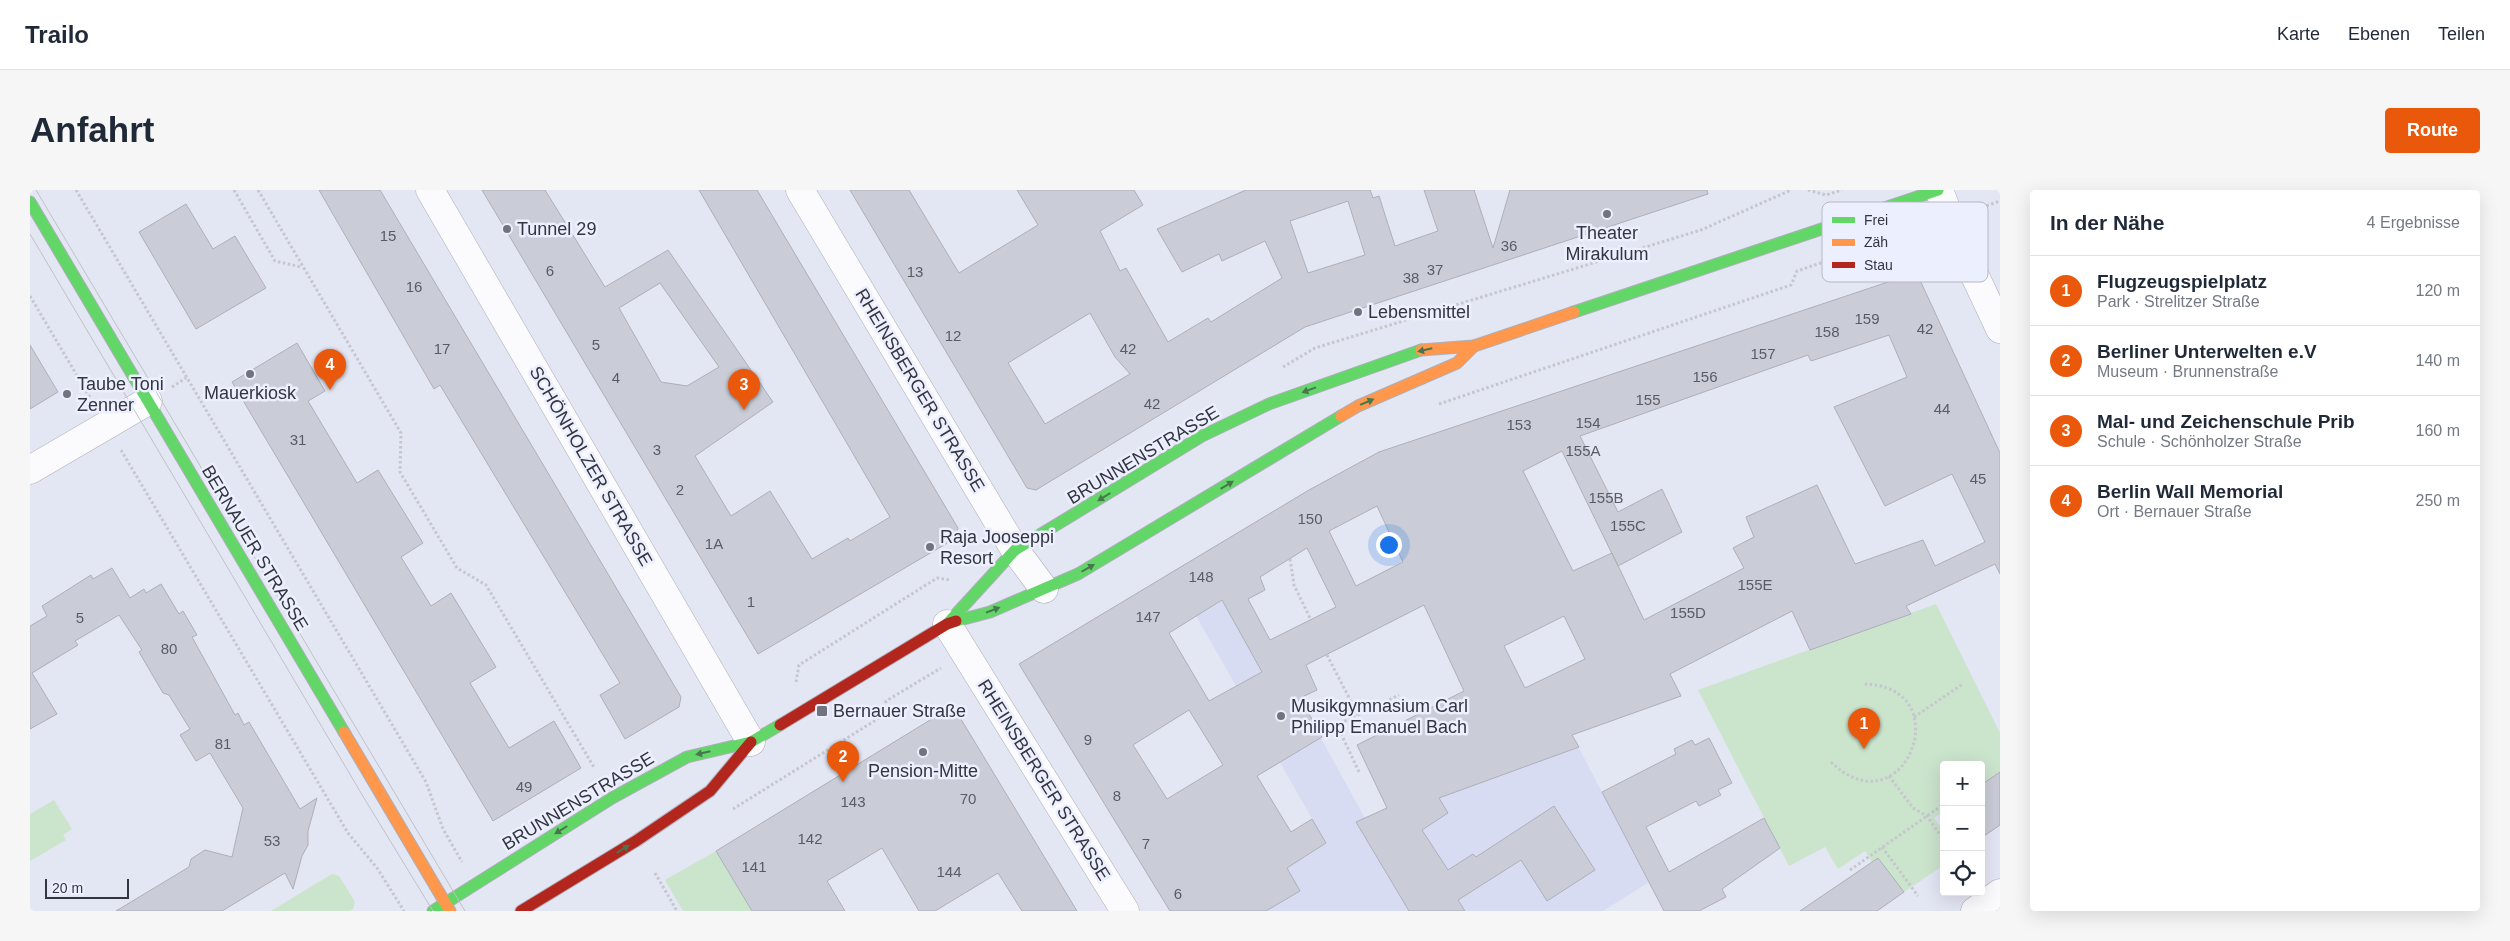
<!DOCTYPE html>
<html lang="de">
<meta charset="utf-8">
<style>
:root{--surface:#fff;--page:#f6f6f7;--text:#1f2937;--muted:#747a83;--line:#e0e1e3;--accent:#ea580c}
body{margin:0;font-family:Arial,sans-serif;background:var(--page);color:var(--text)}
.controls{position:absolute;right:15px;bottom:15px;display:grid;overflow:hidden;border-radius:5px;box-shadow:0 5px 20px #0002}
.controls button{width:45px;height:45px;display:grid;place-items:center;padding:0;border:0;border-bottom:1px solid var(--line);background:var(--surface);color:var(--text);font:25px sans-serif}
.scale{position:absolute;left:15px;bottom:12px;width:84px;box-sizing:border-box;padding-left:5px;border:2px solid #34363f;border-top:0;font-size:14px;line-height:18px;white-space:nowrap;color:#34363f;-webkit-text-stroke:4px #eceffe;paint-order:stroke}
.you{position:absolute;left:1358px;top:354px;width:18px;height:18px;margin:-12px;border:4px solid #fff;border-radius:50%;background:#1a73e8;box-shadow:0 0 0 8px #1a73e833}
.badge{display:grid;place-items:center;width:32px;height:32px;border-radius:50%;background:var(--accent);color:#fff;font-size:16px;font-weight:700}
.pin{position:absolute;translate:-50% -41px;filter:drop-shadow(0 1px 2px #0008)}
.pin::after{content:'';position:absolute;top:26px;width:18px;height:15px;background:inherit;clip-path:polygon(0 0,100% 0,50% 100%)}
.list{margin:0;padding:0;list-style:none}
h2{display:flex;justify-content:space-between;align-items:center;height:65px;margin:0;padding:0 20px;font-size:21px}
h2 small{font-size:16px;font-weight:400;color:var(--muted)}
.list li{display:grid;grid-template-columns:32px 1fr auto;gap:15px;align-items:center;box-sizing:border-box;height:70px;padding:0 20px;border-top:1px solid var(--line)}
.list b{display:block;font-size:19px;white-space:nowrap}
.list p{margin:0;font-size:16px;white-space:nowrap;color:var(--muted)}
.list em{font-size:16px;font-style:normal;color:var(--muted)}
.icon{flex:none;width:28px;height:28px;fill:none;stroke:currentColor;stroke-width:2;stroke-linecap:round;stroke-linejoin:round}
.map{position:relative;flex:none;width:1970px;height:721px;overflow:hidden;border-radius:5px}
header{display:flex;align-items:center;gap:30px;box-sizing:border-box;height:70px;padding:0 25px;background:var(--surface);border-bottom:1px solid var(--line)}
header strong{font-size:24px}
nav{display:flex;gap:28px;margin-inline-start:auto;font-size:18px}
.intro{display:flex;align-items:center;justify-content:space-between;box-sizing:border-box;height:120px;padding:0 30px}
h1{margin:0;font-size:35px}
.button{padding:12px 22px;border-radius:5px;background:var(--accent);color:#fff;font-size:18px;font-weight:700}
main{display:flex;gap:30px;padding:0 30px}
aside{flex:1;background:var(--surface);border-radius:5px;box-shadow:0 5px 20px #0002}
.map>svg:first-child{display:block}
</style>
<header>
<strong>Trailo</strong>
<nav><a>Karte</a><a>Ebenen</a><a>Teilen</a></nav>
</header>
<div class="intro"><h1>Anfahrt</h1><a class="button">Route</a></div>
<main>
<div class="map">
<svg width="1970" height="721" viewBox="0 0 1970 721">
<rect width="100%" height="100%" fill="#e3e6f3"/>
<polygon fill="#d7dcf3" points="1185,356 1335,628 1421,589 1542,545 1619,692 1573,721 1191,721 1296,653 1166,426 1138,384"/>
<g fill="#cbe4cc">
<polygon points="1906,414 1970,543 1970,582 1951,595 1951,575 1914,575 1914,621 1904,628 1914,641 1914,675 1874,702 1848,669 1842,672 1835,661 1808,679 1795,657 1759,676 1668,500"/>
<polygon points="24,610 42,639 33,645 36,650 0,671 0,624"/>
<polygon points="686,661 722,721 653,721 635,690"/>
<polygon points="302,684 309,686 325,712 323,719 319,721 241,721"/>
</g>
<g fill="#cacdd7" stroke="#adafb9" fill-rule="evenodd">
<polygon points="289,0 350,0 651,507 649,517 595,549 570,505 590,493 410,195 404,199"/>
<path d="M452,0H515L575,97L638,60L743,212L665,266L701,326L740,301L782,369L818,348L820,351L860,327L669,0H727L928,338L926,348L728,464ZM630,93L689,177L657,196L631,192L589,118Z"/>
<path d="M820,0H879L929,83L1008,35L987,0H1104L1113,15L1070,41L1090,81L1096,78L1138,152L1178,128L1181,132L1252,88L1235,51L1192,71L1189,64L1152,82L1127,39L1216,0H1340L1343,8L1349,6L1365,56L1408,41L1394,0H1444L1463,58L1480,0H1677L1678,4L1275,137L1006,300L997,298ZM1318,11L1335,65L1278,83L1260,31ZM1060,123L1085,167L1100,184L1015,234L978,173Z"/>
<polygon points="156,14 183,59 205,46 236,98 166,139 109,42"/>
<path d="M1879,85L1889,88L1970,263V384L1965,374L1876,416L1881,424L1780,460L1762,421L1640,484L1651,506L1542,545L1549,557L1409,608L1418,623L1392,640L1418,680L1443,664L1446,667L1524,616L1565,680L1517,711L1491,670L1428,710L1435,721H1379L1326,632L1357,618L1327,555L1434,501L1394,415L1276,475L1287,500L1270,508L1292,547L1227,586L1261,642L1282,629L1296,653L1257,678L1270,701L1236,721H1140L989,474L1279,300L1349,262ZM1859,145L1877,187L1804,217L1855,316L1922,284L1955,352L1905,376L1893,350L1825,374L1787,295L1716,327L1724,347L1703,358L1714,378L1614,430L1582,363L1543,381L1493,281L1532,261L1567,333L1588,376L1652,342L1632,299L1588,322L1550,246L1778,165L1781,171ZM1347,316L1373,372L1326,396L1299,341ZM1277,358L1306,417L1240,450L1218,409L1235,400L1230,387ZM1192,410L1232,482L1179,511L1139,443ZM1534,426L1555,469L1495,498L1474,456ZM1159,520L1193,575L1137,609L1103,555Z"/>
<polygon points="267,153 295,201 278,211 327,293 348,280 393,353 371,367 401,416 421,403 466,477 440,493 479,558 524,531 551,578 463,631 202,192"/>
<polygon points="0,155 28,202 0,219"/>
<polygon points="82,378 100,408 114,399 116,403 131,394 149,424 153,421 167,445 162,447 205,525 208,523 214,535 219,532 270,619 287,608 278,641 278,655 272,666 263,699 255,683 192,721 86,721 159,677 161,669 175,660 202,667 213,618 180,563 166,571 150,545 160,539 139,505 133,503 109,462 112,460 89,425 45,451 48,455 2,483 27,524 0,539 0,436 17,426 12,416 61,385 63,389"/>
<polygon points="923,516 1047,721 992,721 968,683 905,721 889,721 852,658 797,691 815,721 722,721 686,661"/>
<polygon points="1679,548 1702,593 1688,600 1691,605 1669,616 1666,611 1616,637 1639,682 1734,628 1750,658 1692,699 1696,707 1669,721 1634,721 1572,602 1646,564 1644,559 1662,550 1665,555"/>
<polygon points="1970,582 1970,635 1951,648 1951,595"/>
<polygon points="1848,668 1874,702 1847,721 1770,721"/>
</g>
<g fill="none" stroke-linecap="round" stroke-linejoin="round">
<defs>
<g id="street">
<polyline points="400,0 721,552"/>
<polyline points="770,0 985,360 1014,399"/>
<polyline points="1909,0 1929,52 1970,139"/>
<polyline points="0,280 118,211"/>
<polyline points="917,434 1095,721"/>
<polyline points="1945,721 1970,703"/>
</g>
<g id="fast">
<polyline points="0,12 314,542"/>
<polyline points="1544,122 1908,0"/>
<polyline points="926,431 960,422 1048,384 1311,226"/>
<polyline points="918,433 985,360 1172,246 1239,214 1391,160"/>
<polyline points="403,721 582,608 657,567 721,552 750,535"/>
</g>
<g id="slow">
<polyline points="1391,160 1444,156 1544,122"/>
<polyline points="1311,226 1328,216 1427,173 1444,156"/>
<polyline points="314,542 420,721"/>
</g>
<g id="jam">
<polyline points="750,535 917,434 926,431"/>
<polyline points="491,721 606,651 680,601 721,552"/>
</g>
</defs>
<use href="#street" stroke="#adafb9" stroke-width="29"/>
<use href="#fast" stroke="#adafb9" stroke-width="13"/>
<use href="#slow" stroke="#adafb9" stroke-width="13"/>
<use href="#jam" stroke="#adafb9" stroke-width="13"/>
<g stroke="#c6c7cd" stroke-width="3" stroke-dasharray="2.5 2.5" stroke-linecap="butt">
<polyline points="46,0 396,592 413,639 432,672"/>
<polyline points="204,0 245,71 271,77"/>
<polyline points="228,0 371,243 370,282 427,378 456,395 565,579"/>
<polyline points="1778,0 1796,5 1812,0"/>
<polyline points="1947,19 1970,11"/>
<polyline points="0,106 62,211"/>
<polyline points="1253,177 1285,158 1671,40 1761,0"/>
<polyline points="142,197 156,188"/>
<polyline points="1409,214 1761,95 1767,81 1894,38"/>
<polyline points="91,260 318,643 347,678 374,721"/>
<polyline points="1260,369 1264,395 1281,430"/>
<polyline points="1297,465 1328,525"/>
<polyline points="766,492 769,475 907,388 920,390"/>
<polyline points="1884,527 1933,494"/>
<path d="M1801,572C1874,643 1932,495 1833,494"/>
<polyline points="1329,582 1307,535 1369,505"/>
<polyline points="1859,586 1883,618 1897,626 1914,651"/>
<polyline points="703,619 854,525 856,511 911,478"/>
<polyline points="1852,657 1888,706"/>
<polyline points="1820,680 1914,614"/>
<polyline points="625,683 647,721"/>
</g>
<use href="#street" stroke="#fbfbfd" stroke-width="28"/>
<use href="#fast" stroke="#63d668" stroke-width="11"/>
<use href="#slow" stroke="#ff974d" stroke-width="11"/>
<use href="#jam" stroke="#b3261e" stroke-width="11"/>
<g stroke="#c1c2c5" stroke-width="1">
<polyline points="6,0 435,721"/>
<polyline points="0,44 334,608 403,721"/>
</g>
</g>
<defs><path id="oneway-solid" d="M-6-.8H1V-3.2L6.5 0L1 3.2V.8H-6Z" transform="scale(1.25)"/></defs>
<g fill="#47764f">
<use href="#oneway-solid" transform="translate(1395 160) rotate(167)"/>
<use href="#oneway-solid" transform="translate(1279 200) rotate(160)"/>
<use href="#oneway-solid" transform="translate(1337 212) rotate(-23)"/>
<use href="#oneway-solid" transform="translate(1197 295) rotate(-31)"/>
<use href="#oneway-solid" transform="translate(1074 307) rotate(148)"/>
<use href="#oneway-solid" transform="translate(1058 378) rotate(-30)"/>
<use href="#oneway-solid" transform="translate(963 420) rotate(-21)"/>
<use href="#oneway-solid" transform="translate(673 563) rotate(167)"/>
<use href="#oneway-solid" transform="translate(531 640) rotate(148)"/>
<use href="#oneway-solid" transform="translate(593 659) rotate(-32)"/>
</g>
<g fill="#71747e" stroke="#eceffe" stroke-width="2">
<circle cx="1577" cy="24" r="5"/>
<circle cx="477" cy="39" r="5"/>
<circle cx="1328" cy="122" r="5"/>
<circle cx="220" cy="184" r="5"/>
<circle cx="37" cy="204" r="5"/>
<circle cx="900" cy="357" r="5"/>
<rect x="786" y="515" width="12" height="12" rx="2.5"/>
<circle cx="1251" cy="526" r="5"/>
<circle cx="893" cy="562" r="5"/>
</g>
<g text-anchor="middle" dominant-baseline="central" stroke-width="5" stroke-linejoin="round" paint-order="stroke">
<g font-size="15" fill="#5a5c65">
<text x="358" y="45">15</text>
<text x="1479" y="55">36</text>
<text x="1405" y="79">37</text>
<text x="520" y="80">6</text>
<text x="885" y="81">13</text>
<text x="1381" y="87">38</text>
<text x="384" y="96">16</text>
<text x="1837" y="128">159</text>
<text x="1895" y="138">42</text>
<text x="1797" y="141">158</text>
<text x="923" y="145">12</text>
<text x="566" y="154">5</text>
<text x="412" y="158">17</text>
<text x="1098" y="158">42</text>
<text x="1733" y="163">157</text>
<text x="1675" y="186">156</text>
<text x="586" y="187">4</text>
<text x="1618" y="209">155</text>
<text x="1122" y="213">42</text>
<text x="1912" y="218">44</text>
<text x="1558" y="232">154</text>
<text x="1489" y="234">153</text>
<text x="268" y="249">31</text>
<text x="627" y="259">3</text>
<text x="1553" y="260">155A</text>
<text x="1948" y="288">45</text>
<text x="650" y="299">2</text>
<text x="1576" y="307">155B</text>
<text x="1280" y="328">150</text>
<text x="1598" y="335">155C</text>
<text x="684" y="353">1A</text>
<text x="1171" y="386">148</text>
<text x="1725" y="394">155E</text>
<text x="721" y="411">1</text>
<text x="1658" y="422">155D</text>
<text x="1118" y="426">147</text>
<text x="50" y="427">5</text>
<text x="139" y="458">80</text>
<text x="1058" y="549">9</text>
<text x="193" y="553">81</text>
<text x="494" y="596">49</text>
<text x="1087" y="605">8</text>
<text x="938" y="608">70</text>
<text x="823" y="611">143</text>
<text x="780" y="648">142</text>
<text x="242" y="650">53</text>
<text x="1116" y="653">7</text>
<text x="724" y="676">141</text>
<text x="919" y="681">144</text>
<text x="1148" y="703">6</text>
</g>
<g font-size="18" fill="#34363f" stroke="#eceffe" text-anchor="start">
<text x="487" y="39">Tunnel 29</text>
<text x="1577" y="43" text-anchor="middle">Theater<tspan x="1577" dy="21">Mirakulum</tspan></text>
<text x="1338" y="122">Lebensmittel</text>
<text x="47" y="194">Taube Toni<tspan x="47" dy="21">Zenner</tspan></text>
<text x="220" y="203" text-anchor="middle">Mauerkiosk</text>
<text x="910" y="347">Raja Jooseppi<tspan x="910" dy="21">Resort</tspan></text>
<text x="1261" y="516">Musikgymnasium Carl<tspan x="1261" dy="21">Philipp Emanuel Bach</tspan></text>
<text x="803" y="521">Bernauer Straße</text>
<text x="893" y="581" text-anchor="middle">Pension-Mitte</text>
</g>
<g font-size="18" fill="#34363f" stroke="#eceffe">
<text transform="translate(890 200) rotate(59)">RHEINSBERGER STRASSE</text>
<text transform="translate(1113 265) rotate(-31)">BRUNNENSTRASSE</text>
<text transform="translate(561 276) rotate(60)">SCHÖNHOLZER STRASSE</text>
<text transform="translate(225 358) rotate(59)">BERNAUER STRASSE</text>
<text transform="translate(1014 590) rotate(58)">RHEINSBERGER STRASSE</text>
<text transform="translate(548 611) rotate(-31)">BRUNNENSTRASSE</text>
</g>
</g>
<rect x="1792" y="12" width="166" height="80" rx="8" fill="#eceffe" stroke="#b5b8c5" stroke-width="1"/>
<rect x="1802" y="27" width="23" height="6" fill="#63d668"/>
<rect x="1802" y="49" width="23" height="7" fill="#ff974d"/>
<rect x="1802" y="72" width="23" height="6" fill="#b3261e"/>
<g font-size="14" fill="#34363f">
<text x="1834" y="35">Frei</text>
<text x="1834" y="57">Zäh</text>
<text x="1834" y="80">Stau</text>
</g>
</svg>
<div class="controls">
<button>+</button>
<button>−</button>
<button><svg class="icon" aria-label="locate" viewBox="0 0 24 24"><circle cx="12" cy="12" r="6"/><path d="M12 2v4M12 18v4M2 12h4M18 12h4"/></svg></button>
</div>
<div class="scale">20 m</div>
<div class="you"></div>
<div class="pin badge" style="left:1834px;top:559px">1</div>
<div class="pin badge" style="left:813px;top:592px">2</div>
<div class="pin badge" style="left:714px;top:220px">3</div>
<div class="pin badge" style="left:300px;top:200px">4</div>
</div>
<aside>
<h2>In der Nähe<small>4 Ergebnisse</small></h2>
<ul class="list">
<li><span class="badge">1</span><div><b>Flugzeugspielplatz</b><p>Park · Strelitzer Straße</p></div><em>120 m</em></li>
<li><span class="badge">2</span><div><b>Berliner Unterwelten e.V</b><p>Museum · Brunnenstraße</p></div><em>140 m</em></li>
<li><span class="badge">3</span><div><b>Mal- und Zeichenschule Prib</b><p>Schule · Schönholzer Straße</p></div><em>160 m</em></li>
<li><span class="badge">4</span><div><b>Berlin Wall Memorial</b><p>Ort · Bernauer Straße</p></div><em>250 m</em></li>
</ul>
</aside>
</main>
